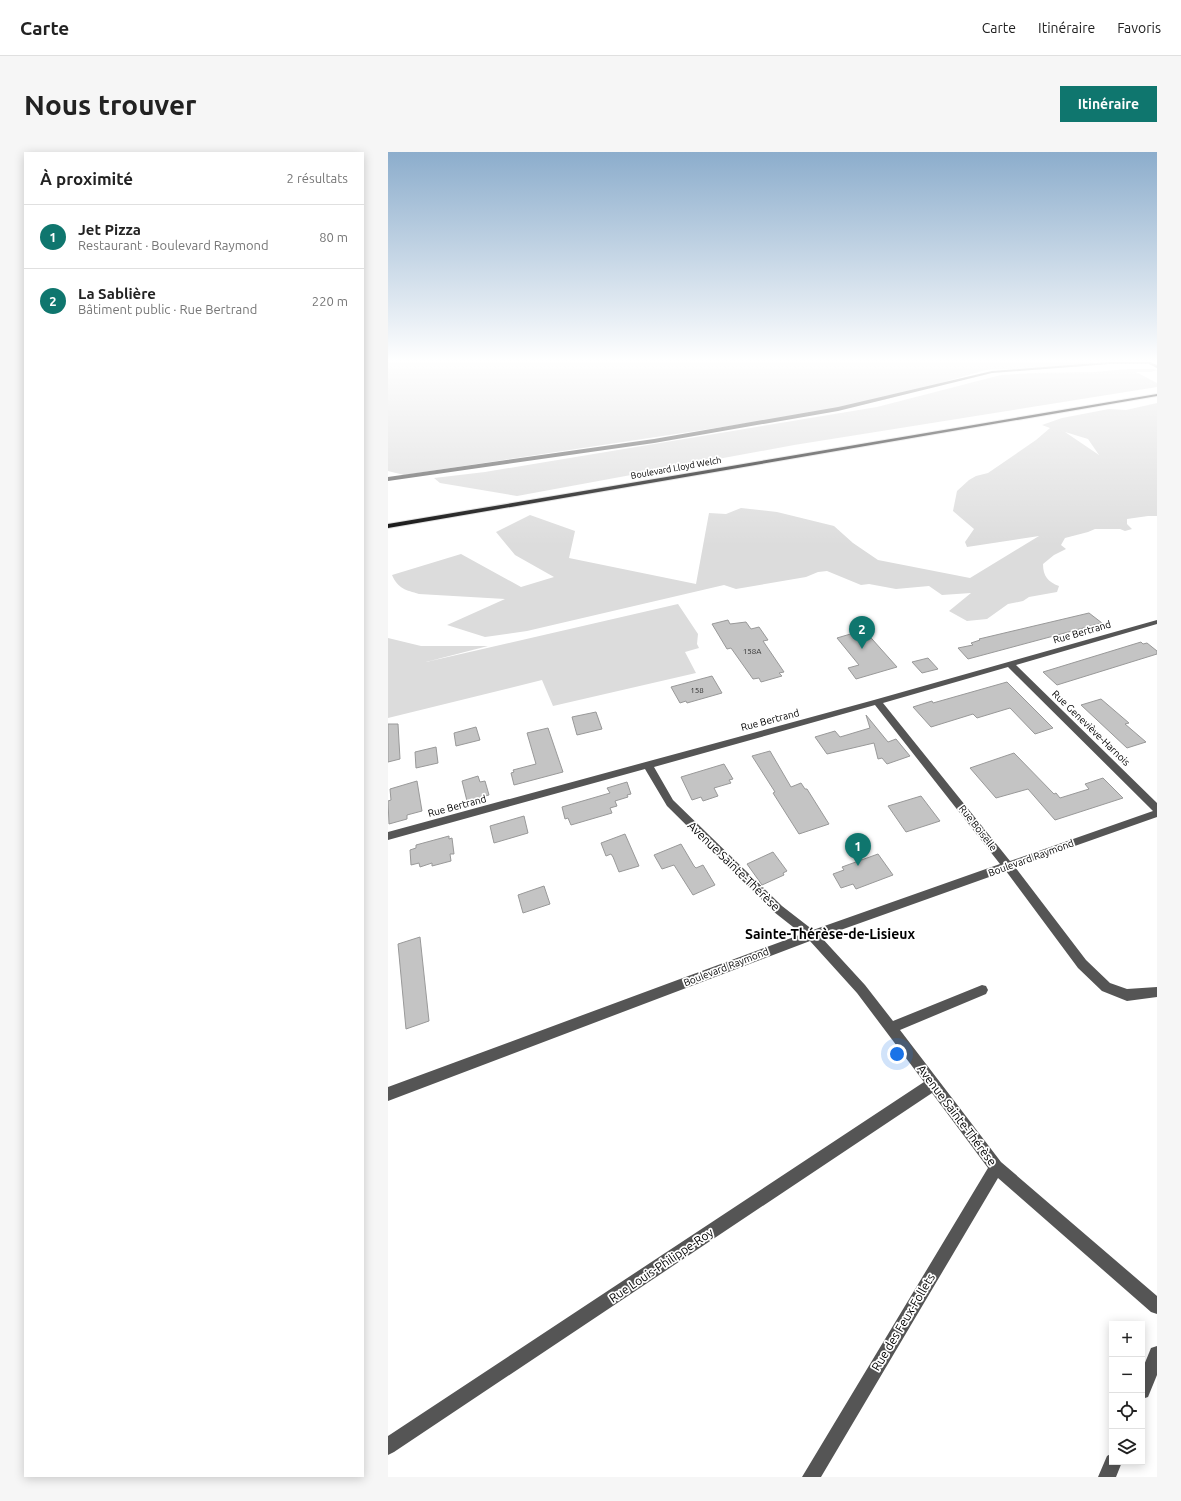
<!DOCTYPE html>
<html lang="fr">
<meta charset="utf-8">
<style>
:root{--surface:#fff;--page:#f6f6f6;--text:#222;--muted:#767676;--line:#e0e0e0;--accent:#0f766e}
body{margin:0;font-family:Ubuntu,sans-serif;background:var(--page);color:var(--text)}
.controls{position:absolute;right:12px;bottom:12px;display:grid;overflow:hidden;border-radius:0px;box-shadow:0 2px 10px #0003}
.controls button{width:36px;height:36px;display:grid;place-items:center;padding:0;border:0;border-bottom:1px solid var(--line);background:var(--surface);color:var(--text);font:20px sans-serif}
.you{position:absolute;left:509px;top:902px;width:14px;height:14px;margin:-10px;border:3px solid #fff;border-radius:50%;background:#1a73e8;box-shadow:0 0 0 6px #1a73e833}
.badge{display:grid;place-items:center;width:26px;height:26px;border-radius:50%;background:var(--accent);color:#fff;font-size:13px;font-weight:700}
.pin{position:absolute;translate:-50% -33px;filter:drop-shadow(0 1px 2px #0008)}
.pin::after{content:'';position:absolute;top:21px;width:14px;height:12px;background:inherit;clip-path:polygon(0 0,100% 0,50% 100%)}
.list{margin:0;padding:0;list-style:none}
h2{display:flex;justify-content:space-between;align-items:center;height:52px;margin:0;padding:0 16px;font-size:17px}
h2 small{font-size:13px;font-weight:400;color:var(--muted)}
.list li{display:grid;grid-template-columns:26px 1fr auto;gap:12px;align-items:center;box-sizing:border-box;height:64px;padding:0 16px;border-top:1px solid var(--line)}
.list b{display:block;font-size:15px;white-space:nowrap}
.list p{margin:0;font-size:13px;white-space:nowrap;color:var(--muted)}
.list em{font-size:13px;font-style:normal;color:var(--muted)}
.icon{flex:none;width:22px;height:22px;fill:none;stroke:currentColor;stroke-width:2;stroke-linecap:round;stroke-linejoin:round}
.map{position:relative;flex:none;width:769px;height:1325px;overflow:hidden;border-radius:0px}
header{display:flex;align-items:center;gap:24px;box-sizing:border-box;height:56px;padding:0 20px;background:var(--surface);border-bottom:1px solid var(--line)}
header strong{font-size:19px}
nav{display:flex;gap:22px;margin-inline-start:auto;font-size:14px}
.intro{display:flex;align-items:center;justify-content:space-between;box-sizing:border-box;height:96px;padding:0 24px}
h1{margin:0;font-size:28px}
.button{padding:10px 18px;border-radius:0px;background:var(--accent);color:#fff;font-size:14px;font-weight:700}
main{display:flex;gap:24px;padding:0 24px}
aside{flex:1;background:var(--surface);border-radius:0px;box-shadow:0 2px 10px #0003}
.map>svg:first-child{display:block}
</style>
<header>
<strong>Carte</strong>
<nav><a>Carte</a><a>Itinéraire</a><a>Favoris</a></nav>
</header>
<div class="intro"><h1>Nous trouver</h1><a class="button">Itinéraire</a></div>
<main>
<aside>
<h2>À proximité<small>2 résultats</small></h2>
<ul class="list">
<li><span class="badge">1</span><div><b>Jet Pizza</b><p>Restaurant · Boulevard Raymond</p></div><em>80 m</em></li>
<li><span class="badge">2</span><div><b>La Sablière</b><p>Bâtiment public · Rue Bertrand</p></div><em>220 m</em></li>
</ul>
</aside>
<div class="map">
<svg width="769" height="1325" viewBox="0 0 769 1325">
<rect width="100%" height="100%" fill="#fff"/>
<g fill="#dcdcdc" fill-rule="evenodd">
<polygon points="0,208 700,208 705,211 692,215 597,218 499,247 440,259 16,323 0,319"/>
<polygon points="740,217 766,217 769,218 763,220 748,220 769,231 769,235 406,293 129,344 52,331 46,326 97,320 489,255 613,223 646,221 707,220"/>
<path d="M769,251V364H760L739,367V372L744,377L737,379L732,377H707L700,380L677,386L673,393L678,397L666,403L655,412C655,424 660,430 671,434L669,440L641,445L635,449L620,452L599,467L579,469L561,459L583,441L554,443L541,434L508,437L481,432L473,433L439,419L430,420L418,425L348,437L336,433L139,479L97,485L59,473L117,447L31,442C18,438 10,437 4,423L73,402L133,435L166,425L127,403L108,380L142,363L187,379L181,406L308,432L321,361L338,362L353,356L389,360L446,374L465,391L490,408L582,426L651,384L579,395L577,390L586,377L565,359L569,339L581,328L588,324L600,321L648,288L662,276L654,273L674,266L721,257L738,258ZM677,280L700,287L711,303Z"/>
<polygon points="290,452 310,482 309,492 311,496 297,500 308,521 165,554 154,528 0,566 0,486 33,494 100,494 38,510"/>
</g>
<g fill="#c4c4c4" stroke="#999">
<polygon points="701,461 714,471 580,507 570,496 585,493 583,491 592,488 591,487"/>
<polygon points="340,468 342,472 358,470 363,477 371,475 380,488 375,489 396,520 391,521 394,524 373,530 371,526 365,527 343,496 339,497 324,472"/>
<polygon points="476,478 509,515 468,527 460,516 471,513 449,486"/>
<polygon points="753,490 755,492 759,491 769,499 769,502 669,533 655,520"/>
<polygon points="540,506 550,517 534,521 524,510"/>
<polygon points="324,524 334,541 299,551 298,549 292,551 283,535"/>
<polygon points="619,530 665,576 647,582 622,556 589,566 585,562 543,575 525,555 544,549 545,551"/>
<polygon points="713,547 741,571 737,572 758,590 739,596 693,553"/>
<polygon points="208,560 214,577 189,583 184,565"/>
<polygon points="478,563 500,590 508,587 522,604 499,612 494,606 490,607 486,591 439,602 427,585 447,579 452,585 482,576"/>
<polygon points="0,572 10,572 12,607 0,610"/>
<polygon points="88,575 92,588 68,594 66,581"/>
<polygon points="160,576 175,620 126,633 123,621 126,620 125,618 148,612 139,581"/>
<polygon points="48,595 50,611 28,616 27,600"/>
<polygon points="382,599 403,635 413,631 417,637 419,637 441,672 411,682 385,641 387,640 364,604"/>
<polygon points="626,601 627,602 666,642 668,641 672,646 701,637 697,632 715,626 735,646 667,668 640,637 608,646 582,616"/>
<polygon points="336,612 345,627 341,628 343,631 326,636 330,644 315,649 313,645 304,648 293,625"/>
<polygon points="90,624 92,630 97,629 101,643 79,649 74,629"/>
<polygon points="29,629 34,659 19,663 19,667 1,672 0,649 3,648 2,637"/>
<polygon points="239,630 243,642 239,643 240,645 227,649 229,654 222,656 224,661 183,673 180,666 177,667 174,655 222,641 219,636"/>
<polygon points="533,644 552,669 518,680 500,654"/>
<polygon points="136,664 140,681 106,691 102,674"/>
<polygon points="237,682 251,714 231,720 225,705 223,702 218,704 213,691"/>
<polygon points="61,684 61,687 64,686 66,702 62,702 63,709 44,714 44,711 32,715 31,711 23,713 22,698 28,696 28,693"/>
<polygon points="293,692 306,714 308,716 315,713 327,733 305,743 286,713 274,717 266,703"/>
<polygon points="385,700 399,719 395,721 396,723 374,733 359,712"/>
<polygon points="490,702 505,723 468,737 465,732 453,736 445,722 456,718 454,715"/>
<polygon points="156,734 162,752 135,761 130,743"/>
<polygon points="32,785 41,869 18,877 10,792"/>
</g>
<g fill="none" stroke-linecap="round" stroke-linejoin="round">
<defs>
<polygon id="major" points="769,242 769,244 0,376 0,372"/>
</defs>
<use href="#major" stroke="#dbdbdb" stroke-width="2"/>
<g fill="#555" fill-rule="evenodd">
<polygon points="721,210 762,210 769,213 769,216 761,212 721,212 604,221 450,259 266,291 0,329 0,325 266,287 450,255 604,219"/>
<path d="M769,468V472L628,513L769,651V665L627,715L698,808L722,831L739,837L769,835V845L739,849L714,839L690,816L618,719L433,785L477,833L505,869L594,833L598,834L600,838L598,842L512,878L613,1010L769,1144V1162L763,1160L610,1026L433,1325H414L600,1016L544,941L6,1300L0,1303V1284L536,930L469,841L422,789L0,949V935L414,782L386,760L279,654L257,617L0,688V680L486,548ZM620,515L765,659L622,709L495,551ZM487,553L612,712L425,778L394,754L285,648L266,615Z"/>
<polygon points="769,1194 769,1223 760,1245 754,1247 754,1218 763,1196"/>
<polygon points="724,1301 724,1310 734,1310 728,1325 710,1325 719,1304"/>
</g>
<use href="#major" fill="#000" fill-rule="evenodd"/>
</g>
<linearGradient id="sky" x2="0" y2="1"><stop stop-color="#8cadcc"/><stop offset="0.53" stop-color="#fff"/><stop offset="1" stop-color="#fff" stop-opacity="0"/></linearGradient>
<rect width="769" height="394" fill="url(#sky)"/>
<g text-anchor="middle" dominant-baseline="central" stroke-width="3.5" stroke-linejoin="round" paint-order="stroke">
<g font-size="8" fill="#313131">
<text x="364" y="499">158A</text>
<text x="309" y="538">158</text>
</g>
<g font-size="9" fill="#000" stroke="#fff">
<text transform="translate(288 316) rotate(-10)">Boulevard Lloyd Welch</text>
</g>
<g font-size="10" fill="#000" stroke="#fff">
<text transform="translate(694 480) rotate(-16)">Rue Bertrand</text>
<text transform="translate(382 568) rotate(-15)">Rue Bertrand</text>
<text transform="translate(703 576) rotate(44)">Rue Geneviève-Harnois</text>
<text transform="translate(69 654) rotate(-15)">Rue Bertrand</text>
<text transform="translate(590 676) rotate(52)">Rue Boiselle</text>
<text transform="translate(643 706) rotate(-20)">Boulevard Raymond</text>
<text transform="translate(338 815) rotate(-21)">Boulevard Raymond</text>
</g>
<g font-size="12" fill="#000" stroke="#fff">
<text transform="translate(346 714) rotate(44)">Avenue Sainte-Thérèse</text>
<text transform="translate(569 963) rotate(53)">Avenue Sainte-Thérèse</text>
<text transform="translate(273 1113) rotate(-34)">Rue Louis-Philippe-Roy</text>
<text transform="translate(515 1170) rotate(-59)">Rue des Feux-Follets</text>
</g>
<g font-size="14" font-weight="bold" fill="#000" stroke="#fff">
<text x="442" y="782">Sainte-Thérèse-de-Lisieux</text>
</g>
</g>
</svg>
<div class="controls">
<button>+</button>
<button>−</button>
<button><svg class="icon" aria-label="locate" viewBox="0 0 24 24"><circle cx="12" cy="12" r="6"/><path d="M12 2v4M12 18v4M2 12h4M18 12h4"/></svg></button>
<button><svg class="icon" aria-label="layers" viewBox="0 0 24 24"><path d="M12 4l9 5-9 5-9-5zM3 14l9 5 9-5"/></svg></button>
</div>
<div class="you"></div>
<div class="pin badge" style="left:470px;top:714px">1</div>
<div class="pin badge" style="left:474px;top:497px">2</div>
</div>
</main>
